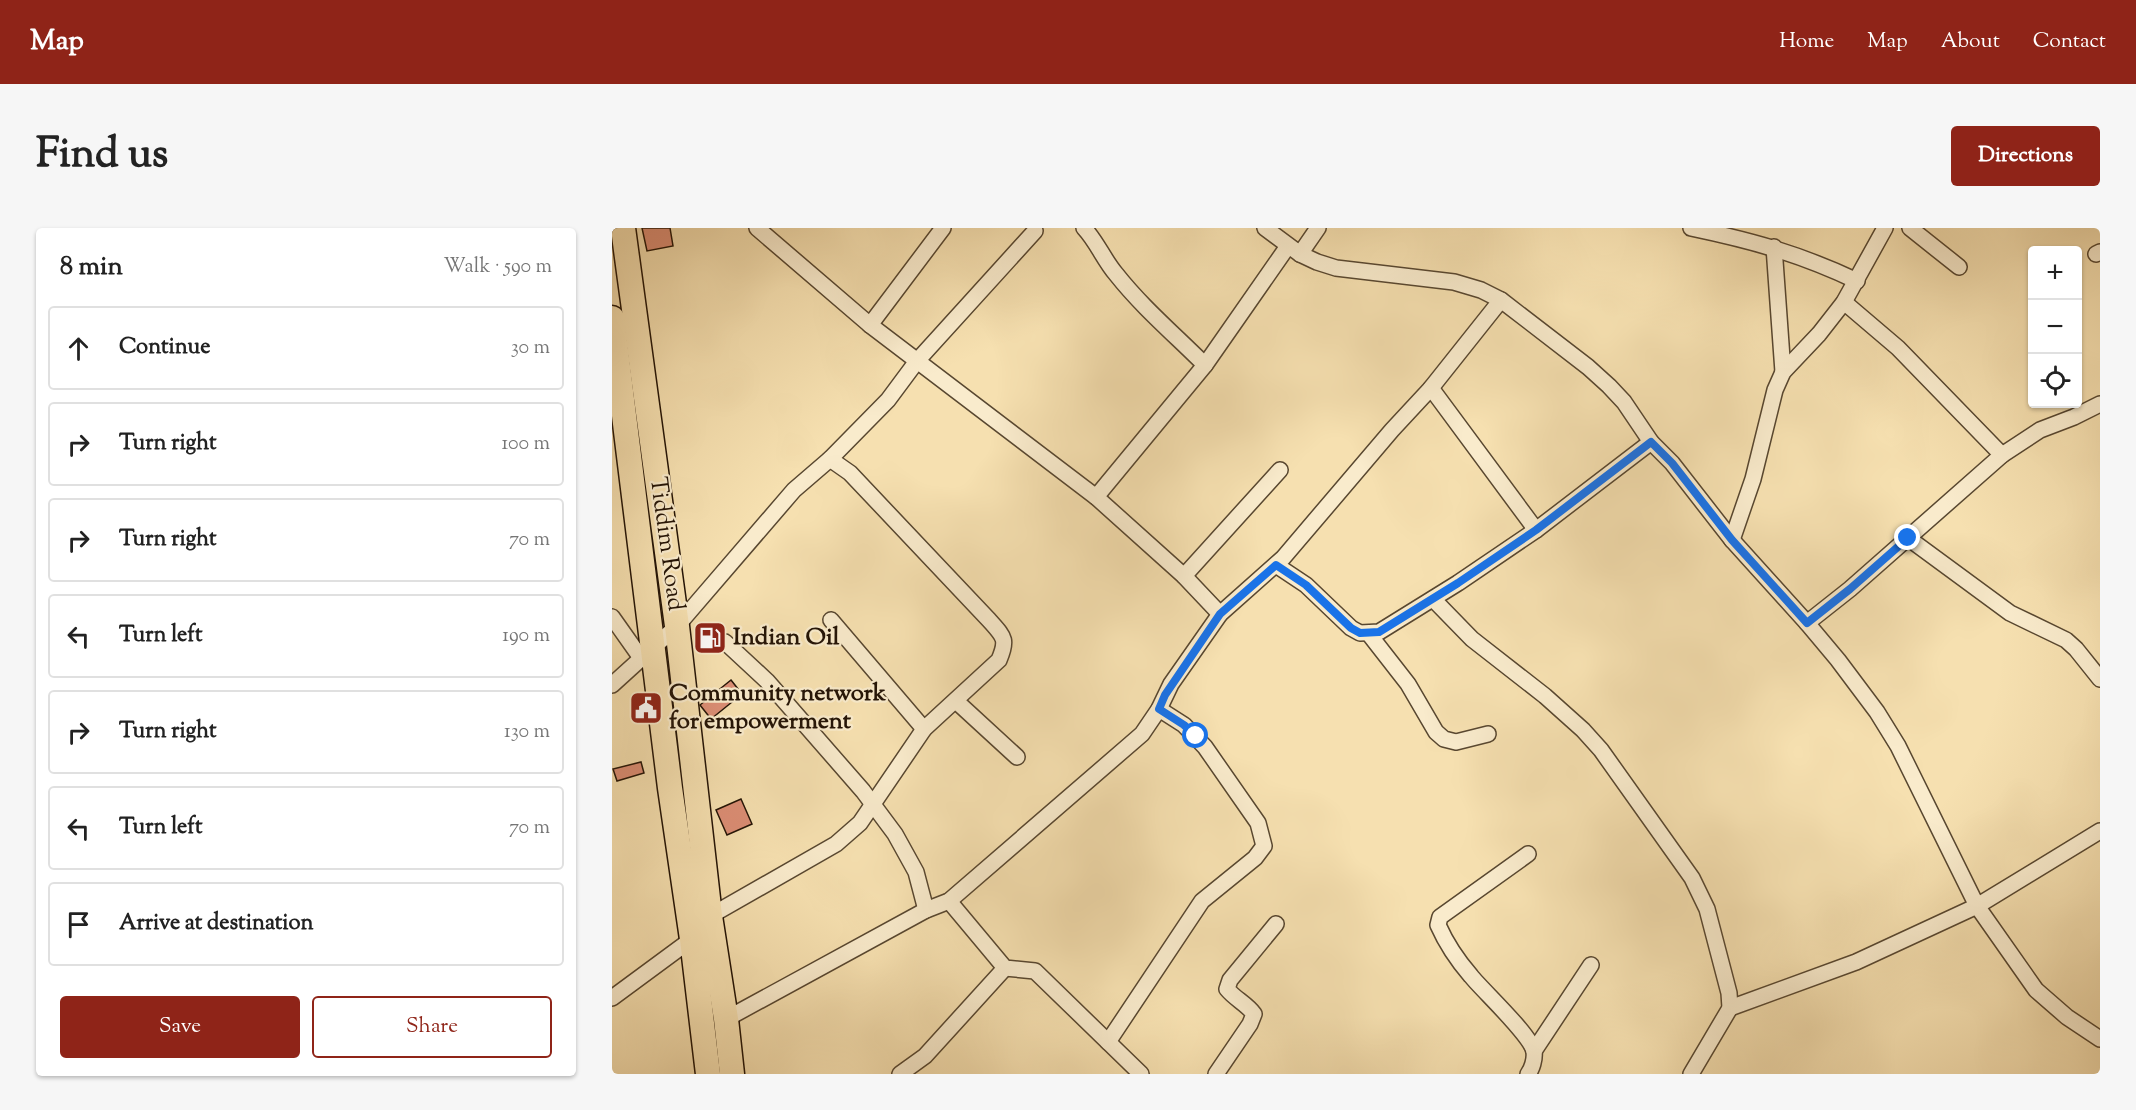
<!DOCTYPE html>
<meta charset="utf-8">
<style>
:root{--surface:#fff;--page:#f6f6f6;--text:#222;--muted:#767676;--line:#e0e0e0;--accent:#8f2418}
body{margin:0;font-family:"Sorts Mill Goudy",serif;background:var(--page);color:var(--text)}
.controls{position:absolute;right:18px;top:18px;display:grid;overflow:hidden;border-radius:6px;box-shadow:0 2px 4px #0004}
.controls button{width:54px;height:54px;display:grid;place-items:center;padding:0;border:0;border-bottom:2px solid var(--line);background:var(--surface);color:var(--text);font:30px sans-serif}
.stop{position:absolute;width:18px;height:18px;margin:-14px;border:4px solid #1a73e8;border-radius:50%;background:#fff}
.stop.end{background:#1a73e8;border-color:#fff;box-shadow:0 2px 6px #0008}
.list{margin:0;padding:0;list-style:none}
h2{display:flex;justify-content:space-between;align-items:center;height:78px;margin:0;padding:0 24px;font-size:26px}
h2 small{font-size:20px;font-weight:400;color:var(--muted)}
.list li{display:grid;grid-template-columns:39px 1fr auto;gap:18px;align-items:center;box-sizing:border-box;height:84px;margin:0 12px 12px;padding:0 12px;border:2px solid var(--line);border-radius:6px}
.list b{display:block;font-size:22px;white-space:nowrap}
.list em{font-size:20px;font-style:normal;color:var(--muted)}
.actions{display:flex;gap:12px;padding:18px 24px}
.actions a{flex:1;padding:14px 0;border:2px solid var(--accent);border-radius:6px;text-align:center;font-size:21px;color:var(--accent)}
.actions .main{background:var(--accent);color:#fff}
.icon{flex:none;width:33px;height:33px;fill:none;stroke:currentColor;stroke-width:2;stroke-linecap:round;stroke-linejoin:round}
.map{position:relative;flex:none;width:1488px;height:846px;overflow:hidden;border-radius:6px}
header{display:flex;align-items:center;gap:36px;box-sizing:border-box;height:84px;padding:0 30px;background:var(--accent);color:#fff}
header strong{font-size:28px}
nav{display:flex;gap:33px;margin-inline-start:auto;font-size:21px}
.intro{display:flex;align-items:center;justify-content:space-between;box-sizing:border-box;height:144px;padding:0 36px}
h1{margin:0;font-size:42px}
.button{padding:15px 27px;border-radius:6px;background:var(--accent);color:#fff;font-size:21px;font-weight:700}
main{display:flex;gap:36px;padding:0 36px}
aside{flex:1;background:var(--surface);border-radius:6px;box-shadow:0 2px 4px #0004}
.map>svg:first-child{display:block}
</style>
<header>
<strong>Map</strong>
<nav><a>Home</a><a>Map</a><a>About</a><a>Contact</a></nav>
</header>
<div class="intro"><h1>Find us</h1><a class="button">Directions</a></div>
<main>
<aside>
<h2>8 min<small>Walk · 590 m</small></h2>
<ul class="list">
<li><svg class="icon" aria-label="ahead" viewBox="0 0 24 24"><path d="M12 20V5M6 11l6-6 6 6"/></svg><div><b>Continue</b></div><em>30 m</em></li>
<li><svg class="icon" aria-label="right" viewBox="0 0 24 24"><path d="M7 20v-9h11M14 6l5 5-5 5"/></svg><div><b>Turn right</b></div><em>100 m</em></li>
<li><svg class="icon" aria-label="right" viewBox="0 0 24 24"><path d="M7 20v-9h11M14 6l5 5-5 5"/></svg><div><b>Turn right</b></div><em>70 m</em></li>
<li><svg class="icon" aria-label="left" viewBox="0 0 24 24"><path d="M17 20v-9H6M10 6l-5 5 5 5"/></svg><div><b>Turn left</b></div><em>190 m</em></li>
<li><svg class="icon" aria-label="right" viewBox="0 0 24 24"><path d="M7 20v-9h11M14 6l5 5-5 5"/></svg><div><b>Turn right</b></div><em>130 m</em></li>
<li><svg class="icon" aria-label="left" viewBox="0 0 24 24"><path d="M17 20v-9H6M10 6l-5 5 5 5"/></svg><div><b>Turn left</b></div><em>70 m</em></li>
<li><svg class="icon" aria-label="arrive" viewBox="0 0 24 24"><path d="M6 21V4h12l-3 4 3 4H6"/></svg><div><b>Arrive at destination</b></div></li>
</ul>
<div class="actions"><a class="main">Save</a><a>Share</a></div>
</aside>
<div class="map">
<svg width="1488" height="846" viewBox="0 0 1488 846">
<rect width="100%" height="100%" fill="#f6e0b0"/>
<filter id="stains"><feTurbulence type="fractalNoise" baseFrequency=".00333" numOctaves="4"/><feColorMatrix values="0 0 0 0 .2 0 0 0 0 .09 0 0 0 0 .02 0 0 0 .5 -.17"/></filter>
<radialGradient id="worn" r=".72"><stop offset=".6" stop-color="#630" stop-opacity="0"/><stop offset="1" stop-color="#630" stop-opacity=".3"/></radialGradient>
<g fill="#dc8e75" stroke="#241406" stroke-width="1.5">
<polygon points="30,0 58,0 61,18 35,23"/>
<polygon points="119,452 130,466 99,491 88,477"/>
<polygon points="29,534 32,545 5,553 1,541"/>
<polygon points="129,571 140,596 115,607 104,582"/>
</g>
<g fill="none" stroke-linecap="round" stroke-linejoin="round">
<defs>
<g id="minor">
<polyline points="145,0 258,97 484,269 572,348 608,386"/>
<path d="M472,0C485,14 492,32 504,46C530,79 563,107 593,137"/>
<polyline points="653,0 688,26 705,34 724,40 842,54 869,62 889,72 976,139 997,158 1012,174 1039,214 1060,235 1120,312 1195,395 1226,432 1265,484 1286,518 1365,678 1424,762 1455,789 1488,811"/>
<path d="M1079,0C1141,13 1188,26 1245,53"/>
<polyline points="1298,0 1347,39"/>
<polyline points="1162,19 1171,144"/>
<polyline points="688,26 706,0"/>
<polyline points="1484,26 1488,24"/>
<polyline points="1232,74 1286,120 1390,227"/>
<polyline points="258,97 331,0"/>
<polyline points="819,160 924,302"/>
<polyline points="484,269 593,137 676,18"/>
<polyline points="1296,310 1398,385 1454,412 1464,421 1488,451"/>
<polyline points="1120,312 1141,251 1163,162 1171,144 1207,106 1232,74 1273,0"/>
<polyline points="664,337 694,357 739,400 748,405 767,404 846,355 924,302 1039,214"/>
<polyline points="572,348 668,242"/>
<polyline points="821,371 860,411 933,468 971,502 989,522 1080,650 1095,681 1117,765 1118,780 1079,846"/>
<polyline points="0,389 29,430"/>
<polyline points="219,392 312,501"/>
<polyline points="1195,395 1238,361 1390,227 1428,202 1462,189 1488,176"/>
<polyline points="757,406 796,456 824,504 832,511 844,514 876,506"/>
<polyline points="113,414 155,453 251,563 283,606 304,644 314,682"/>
<polyline points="0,457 65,398 182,262 218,231 276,172 305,133 423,3"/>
<polyline points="344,473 405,529"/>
<polyline points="337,673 393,740 423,743 529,846"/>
<path d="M98,688L224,616L248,595L312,501L387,432C396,411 392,409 377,392L238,245L218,231"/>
<polyline points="0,770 80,711"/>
<polyline points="1118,780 1244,734 1365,678 1488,603"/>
<polyline points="114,791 314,682 337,673 530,506 547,481 559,456 608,386 671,330 780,202 819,160 889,72"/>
<polyline points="496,814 590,673 643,630 652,618 646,595 593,519 572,497 547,481"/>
<polyline points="922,823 979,737"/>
<polyline points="288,846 313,828 393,740"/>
<path d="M604,846L638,796L642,786C635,776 623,771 615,761L618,752L664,696"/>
<path d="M916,846C920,841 923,831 922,824C920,808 871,763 859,748C846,733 834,715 826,697L828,689L916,626"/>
</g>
<g id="trunk">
<polyline points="11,0 65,398 98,688 114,791 120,846"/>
<polyline points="0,90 58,560 80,711 96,846"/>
</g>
</defs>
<use href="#minor" stroke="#584730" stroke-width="18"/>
<use href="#trunk" stroke="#241406" stroke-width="27"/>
<use href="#minor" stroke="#f9ebcc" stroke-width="15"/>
<use href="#trunk" stroke="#f6e0b0" stroke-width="24"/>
</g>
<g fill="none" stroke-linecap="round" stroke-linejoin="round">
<polyline stroke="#1a73e8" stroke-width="8" points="584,508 572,497 547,481 553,467 608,386 664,337 694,357 739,400 748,405 767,404 846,355 924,302 1039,214 1060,235 1120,312 1195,395 1238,361 1296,310"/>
</g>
<defs>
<symbol id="fuel-square" viewBox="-11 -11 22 22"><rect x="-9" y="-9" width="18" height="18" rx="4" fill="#8f2418" stroke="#f9ebcc"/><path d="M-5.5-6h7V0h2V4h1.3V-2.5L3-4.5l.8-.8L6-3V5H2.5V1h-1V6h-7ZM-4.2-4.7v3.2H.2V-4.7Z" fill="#fff"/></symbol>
<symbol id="civic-square" viewBox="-11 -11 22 22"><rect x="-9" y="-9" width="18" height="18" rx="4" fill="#8f2418" stroke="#f9ebcc"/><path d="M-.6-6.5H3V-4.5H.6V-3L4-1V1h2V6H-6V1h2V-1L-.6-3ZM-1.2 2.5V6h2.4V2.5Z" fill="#fff"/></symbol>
</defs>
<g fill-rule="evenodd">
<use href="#fuel-square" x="79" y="391" width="38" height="38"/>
<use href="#civic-square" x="15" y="461" width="38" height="38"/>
</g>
<g text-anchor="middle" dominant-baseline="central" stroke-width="4.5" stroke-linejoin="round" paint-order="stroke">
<g font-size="24" fill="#241406" stroke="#f9ebcc">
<text transform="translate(54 316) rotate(82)">Tiddim Road</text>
</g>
<g font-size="24" font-weight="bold" fill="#241406" stroke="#f9ebcc" text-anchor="start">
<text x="121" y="410">Indian Oil</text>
<text x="57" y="466">Community network<tspan x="57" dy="28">for empowerment</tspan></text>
</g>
</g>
<rect width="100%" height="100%" filter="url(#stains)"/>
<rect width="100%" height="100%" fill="url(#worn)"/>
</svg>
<div class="controls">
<button>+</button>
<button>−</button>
<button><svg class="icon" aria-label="locate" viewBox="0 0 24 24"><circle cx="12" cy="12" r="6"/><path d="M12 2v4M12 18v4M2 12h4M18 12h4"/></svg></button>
</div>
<div class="stop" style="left:584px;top:508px"></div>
<div class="stop end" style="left:1296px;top:310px"></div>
</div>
</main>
